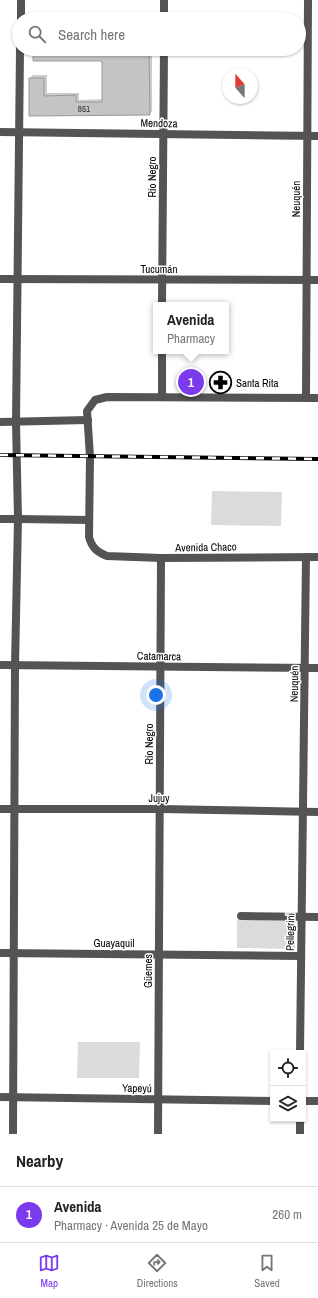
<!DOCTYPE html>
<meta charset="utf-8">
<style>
:root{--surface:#fff;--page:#f6f6f6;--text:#222;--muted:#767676;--line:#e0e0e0;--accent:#7c3aed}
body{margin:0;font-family:"Archivo Narrow",sans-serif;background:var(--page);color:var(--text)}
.controls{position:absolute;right:12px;bottom:12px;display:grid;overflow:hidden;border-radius:0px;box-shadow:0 1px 3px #0004}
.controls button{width:36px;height:36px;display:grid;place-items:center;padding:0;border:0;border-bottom:1px solid var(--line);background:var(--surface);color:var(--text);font:20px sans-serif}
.compass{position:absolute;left:222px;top:68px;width:36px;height:36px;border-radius:50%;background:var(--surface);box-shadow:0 1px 3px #0004;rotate:339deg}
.you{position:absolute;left:156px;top:695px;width:14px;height:14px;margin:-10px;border:3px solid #fff;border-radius:50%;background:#1a73e8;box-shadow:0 0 0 6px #1a73e833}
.badge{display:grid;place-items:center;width:26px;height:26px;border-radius:50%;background:var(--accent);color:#fff;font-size:13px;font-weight:700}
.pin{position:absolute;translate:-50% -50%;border:2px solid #fff;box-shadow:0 1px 4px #0006}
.popup{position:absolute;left:153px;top:302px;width:76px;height:52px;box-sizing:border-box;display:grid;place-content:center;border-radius:0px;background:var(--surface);filter:drop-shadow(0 1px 3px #0005);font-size:13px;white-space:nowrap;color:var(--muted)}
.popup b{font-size:15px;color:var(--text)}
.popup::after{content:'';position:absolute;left:50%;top:100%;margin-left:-8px;border:8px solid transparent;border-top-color:var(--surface)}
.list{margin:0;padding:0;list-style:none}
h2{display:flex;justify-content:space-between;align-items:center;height:52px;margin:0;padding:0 16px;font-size:17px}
h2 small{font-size:13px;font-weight:400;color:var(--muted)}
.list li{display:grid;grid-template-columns:26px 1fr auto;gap:12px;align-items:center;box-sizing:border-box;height:56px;padding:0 16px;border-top:1px solid var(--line)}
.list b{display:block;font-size:15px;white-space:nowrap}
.list p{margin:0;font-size:13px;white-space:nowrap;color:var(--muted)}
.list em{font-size:13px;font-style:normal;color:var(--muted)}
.icon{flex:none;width:22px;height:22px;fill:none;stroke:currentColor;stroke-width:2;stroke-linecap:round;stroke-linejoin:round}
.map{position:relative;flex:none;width:318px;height:1134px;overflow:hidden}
.search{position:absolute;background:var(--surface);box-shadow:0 1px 3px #0004;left:12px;right:12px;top:12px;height:44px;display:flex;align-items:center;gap:10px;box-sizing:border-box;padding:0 14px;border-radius:22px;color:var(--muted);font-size:15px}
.sheet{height:108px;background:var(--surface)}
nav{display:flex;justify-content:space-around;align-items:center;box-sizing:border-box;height:56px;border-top:1px solid var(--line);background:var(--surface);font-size:11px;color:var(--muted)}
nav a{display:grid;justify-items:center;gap:2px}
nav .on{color:var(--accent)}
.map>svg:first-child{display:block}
</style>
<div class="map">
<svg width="318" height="1134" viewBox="0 0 318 1134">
<rect width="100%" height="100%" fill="#fff"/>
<g fill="#dbdbdb">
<polygon points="212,491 282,492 281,526 211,525"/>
<polygon points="237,920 295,921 295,949 237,948"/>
<polygon points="78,1042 140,1042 139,1078 77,1078"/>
</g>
<polygon fill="#0003" points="34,49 152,49 152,111 149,114 30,115 30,78 33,75 47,75 47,93 79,93 79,100 103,99 103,60"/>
<polygon fill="#c4c4c4" stroke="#989898" points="33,49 149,49 150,115 29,116 29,78 44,78 44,96 76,95 76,102 102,102 102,61 33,61"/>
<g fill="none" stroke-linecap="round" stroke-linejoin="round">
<g stroke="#545454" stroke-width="8">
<polyline points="21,19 21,0"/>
<polyline points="164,19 164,0"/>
<polyline points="0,132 318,136"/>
<polyline points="0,279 318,280"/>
<polyline points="162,305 164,49"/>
<polyline points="162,397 162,351"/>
<polyline points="306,398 308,0"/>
<polyline points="16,422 20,49"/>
<polyline points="0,519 18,519"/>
<polyline points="0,665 318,668"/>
<polyline points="0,809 161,809 318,812"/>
<polyline points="241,916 318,917"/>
<polyline points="0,953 301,956"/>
<polyline points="300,1053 306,557"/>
<polyline points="0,1097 273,1101"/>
<polyline points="303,1101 318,1101"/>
<polyline points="300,1119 300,1134"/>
<polyline points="158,1134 161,558"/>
</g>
<g stroke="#545454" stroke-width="8">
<path d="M318,398L107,397L95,400L87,411L90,457L89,537C92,548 97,552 107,556L161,558L318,557"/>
<polyline points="0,422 88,420"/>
<polyline points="18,519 89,520"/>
<polyline points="13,1134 15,666 18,519 16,422"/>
</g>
<defs>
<polyline id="rail" points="0,455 318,459"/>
</defs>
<use href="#rail" stroke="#000" stroke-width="4"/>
<use href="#rail" stroke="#fff" stroke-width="2.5" stroke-dasharray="8" stroke-linecap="butt"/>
</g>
<defs>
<symbol id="pharmacy-ring" viewBox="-11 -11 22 22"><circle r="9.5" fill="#fff" stroke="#000" stroke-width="1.5"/><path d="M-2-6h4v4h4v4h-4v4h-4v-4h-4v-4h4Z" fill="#000"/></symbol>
</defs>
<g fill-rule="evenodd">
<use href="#pharmacy-ring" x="208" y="370" width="25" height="25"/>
</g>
<g text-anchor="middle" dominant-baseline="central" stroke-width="3" stroke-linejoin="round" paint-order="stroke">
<g font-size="9" fill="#313131">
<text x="84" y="109">851</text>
</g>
<g font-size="11" fill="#000" stroke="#fff">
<text transform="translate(159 123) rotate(1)">Mendoza</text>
<text transform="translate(152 177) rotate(-90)">Río Negro</text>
<text transform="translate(296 199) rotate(-90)">Neuquén</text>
<text x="159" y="269">Tucumán</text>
<text transform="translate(206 547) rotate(-1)">Avenida Chaco</text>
<text transform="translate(159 656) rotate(1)">Catamarca</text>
<text transform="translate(294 684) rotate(-89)">Neuquén</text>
<text transform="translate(149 744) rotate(-90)">Río Negro</text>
<text x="159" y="798">Jujuy</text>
<text transform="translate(290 932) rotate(-89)">Pellegrini</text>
<text x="114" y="943">Guayaquil</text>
<text transform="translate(148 971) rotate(-90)">Güemes</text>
<text transform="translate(137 1088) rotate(1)">Yapeyú</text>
</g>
<g font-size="11" fill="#000" stroke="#fff" text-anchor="start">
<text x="236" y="383">Santa Rita</text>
</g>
</g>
</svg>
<div class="controls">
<button><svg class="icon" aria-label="locate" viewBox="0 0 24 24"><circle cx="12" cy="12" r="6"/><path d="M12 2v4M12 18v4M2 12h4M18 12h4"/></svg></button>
<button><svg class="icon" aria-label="layers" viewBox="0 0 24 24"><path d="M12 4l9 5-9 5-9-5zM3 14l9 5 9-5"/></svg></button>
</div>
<svg class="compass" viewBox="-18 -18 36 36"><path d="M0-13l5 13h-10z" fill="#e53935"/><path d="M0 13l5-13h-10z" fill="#767676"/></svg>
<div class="you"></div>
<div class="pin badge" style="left:191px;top:382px">1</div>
<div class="popup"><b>Avenida</b>Pharmacy</div>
<div class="search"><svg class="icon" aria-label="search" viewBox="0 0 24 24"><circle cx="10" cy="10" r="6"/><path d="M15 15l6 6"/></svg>Search here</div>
</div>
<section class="sheet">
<h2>Nearby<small></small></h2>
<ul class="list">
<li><span class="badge">1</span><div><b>Avenida</b><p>Pharmacy · Avenida 25 de Mayo</p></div><em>260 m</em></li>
</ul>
</section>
<nav>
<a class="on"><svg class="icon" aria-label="map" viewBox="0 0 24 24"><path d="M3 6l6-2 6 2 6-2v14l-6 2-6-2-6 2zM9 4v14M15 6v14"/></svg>Map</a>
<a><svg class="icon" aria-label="directions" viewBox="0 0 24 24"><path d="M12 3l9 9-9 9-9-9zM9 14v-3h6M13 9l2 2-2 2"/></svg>Directions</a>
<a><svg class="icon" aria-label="saved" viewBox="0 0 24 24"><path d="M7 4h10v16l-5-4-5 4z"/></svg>Saved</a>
</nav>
